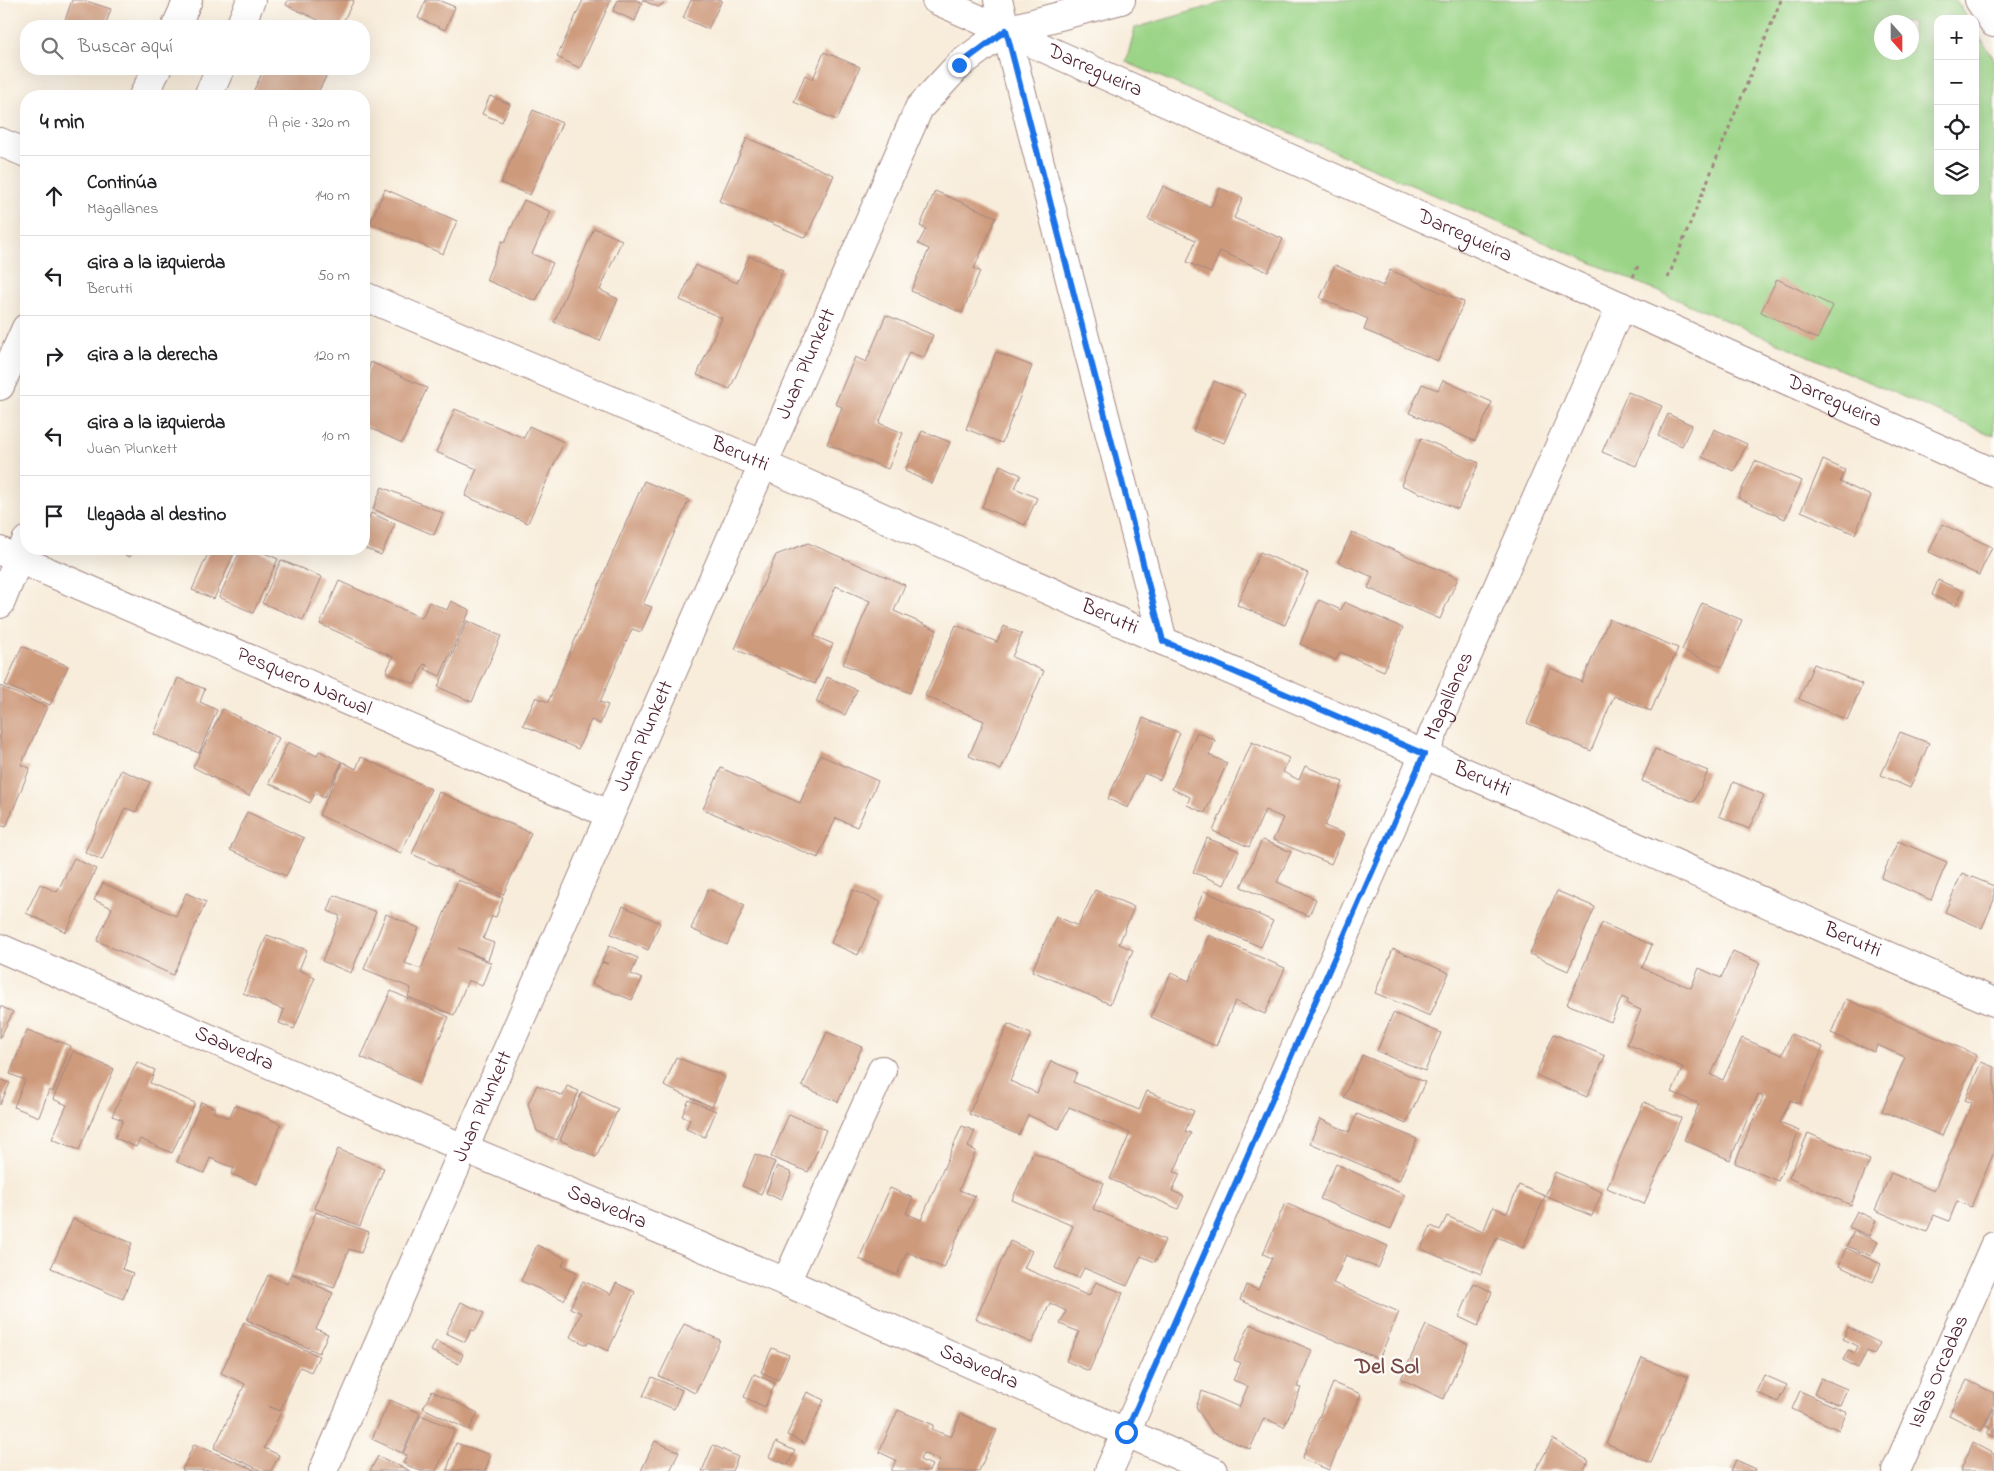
<!DOCTYPE html>
<html lang="es">
<meta charset="utf-8">
<style>
:root{--surface:#fff;--page:#f2f2f2;--text:#202124;--muted:#757577;--line:#e0e0e0}
body{margin:0;font-family:"Indie Flower",sans-serif;background:var(--page);color:var(--text)}
.controls{position:absolute;right:15px;top:15px;display:grid;overflow:hidden;border-radius:10px;box-shadow:0 5px 20px #0002}
.controls button{width:45px;height:45px;display:grid;place-items:center;padding:0;border:0;border-bottom:1px solid var(--line);background:var(--surface);color:var(--text);font:25px sans-serif}
.compass{position:absolute;left:1874px;top:15px;width:45px;height:45px;border-radius:50%;background:var(--surface);box-shadow:0 5px 20px #0002;rotate:159deg}
.stop{position:absolute;width:15px;height:15px;margin:-11px;border:4px solid #1a73e8;border-radius:50%;background:#fff}
.stop.end{background:#1a73e8;border-color:#fff;box-shadow:0 1px 5px #0008}
.list{margin:0;padding:0;list-style:none}
h2{display:flex;justify-content:space-between;align-items:center;height:65px;margin:0;padding:0 20px;font-size:21px}
h2 small{font-size:16px;font-weight:400;color:var(--muted)}
.list li{display:grid;grid-template-columns:32px 1fr auto;gap:15px;align-items:center;box-sizing:border-box;height:80px;padding:0 20px;border-top:1px solid var(--line)}
.list b{display:block;font-size:19px;white-space:nowrap}
.list p{margin:0;font-size:16px;white-space:nowrap;color:var(--muted)}
.list em{font-size:16px;font-style:normal;color:var(--muted)}
.icon{flex:none;width:28px;height:28px;fill:none;stroke:currentColor;stroke-width:2;stroke-linecap:round;stroke-linejoin:round}
.map{position:relative;flex:none;width:1994px;height:1471px;overflow:hidden}
.search{position:absolute;background:var(--surface);box-shadow:0 5px 20px #0002;left:20px;top:20px;width:350px;height:55px;display:flex;align-items:center;gap:12px;box-sizing:border-box;padding:0 18px;border-radius:20px;color:var(--muted);font-size:19px}
.panel{position:absolute;background:var(--surface);box-shadow:0 5px 20px #0002;left:20px;top:90px;width:350px;height:465px;border-radius:20px}
.map>svg:first-child{display:block}
</style>
<div class="map">
<svg width="1994" height="1471" viewBox="0 0 1994 1471">
<rect width="100%" height="100%" fill="#fdfcf7"/>
<filter id="ink" filterUnits="userSpaceOnUse"><feTurbulence type="fractalNoise" baseFrequency=".02" numOctaves="2"/><feDisplacementMap in="SourceGraphic" scale="10" xChannelSelector="R" yChannelSelector="G"/><feConvolveMatrix kernelMatrix="1 2 1 2 8 2 1 2 1" color-interpolation-filters="sRGB"/></filter>
<filter id="wash" filterUnits="userSpaceOnUse"><feTurbulence type="fractalNoise" baseFrequency=".0096" numOctaves="4" result="noise"/><feDisplacementMap in="SourceGraphic" scale="20" xChannelSelector="R" yChannelSelector="G"/><feGaussianBlur stdDeviation="1.12" result="paint"/><feColorMatrix in="noise" values="0 0 0 0 0 0 0 0 0 0 0 0 0 0 0 0 0 1.4 0 .05"/><feComposite in="paint" operator="in"/></filter>
<g filter="url(#wash)">
<rect width="100%" height="100%" fill="#f8ecda"/>
<path fill="#9bd487" stroke="#727a59" fill-rule="evenodd" d="M1231,0H1956L1968,19H1938V191H1975V30L1994,59V436L1126,62L1135,28ZM1882,22H1912V52H1882Z"/>
<g id="blocks">
<g fill="#ce9a7c">
<polygon points="72,0 83,0 111,9 105,26 63,26"/>
<polygon points="288,0 354,0 341,26 331,26 286,5"/>
<polygon points="426,0 438,0 455,7 445,30 418,18"/>
<polygon points="583,0 611,0 580,68 557,57"/>
<polygon points="618,0 636,0 642,3 635,21 613,11"/>
<polygon points="642,0 668,0 658,7"/>
<polygon points="691,0 722,0 708,29 683,18"/>
<polygon points="824,52 860,67 837,120 794,102 805,75 813,79"/>
<polygon points="264,69 330,69 316,96 251,96"/>
<polygon points="490,96 510,104 502,122 482,114"/>
<polygon points="533,110 562,123 530,195 501,183"/>
<polygon points="747,138 834,175 806,238 719,201"/>
<polygon points="1163,186 1211,207 1220,188 1243,198 1234,218 1283,239 1268,272 1220,251 1211,273 1187,262 1196,240 1148,219"/>
<polygon points="385,189 457,221 443,254 370,223"/>
<polygon points="935,191 996,217 974,269 980,271 962,313 911,291 929,249 918,244 926,229 920,226"/>
<polygon points="524,200 551,212 532,254 553,263 536,301 486,280 502,241 505,242"/>
<polygon points="594,228 622,240 600,290 618,299 600,341 554,322"/>
<polygon points="749,256 783,270 730,389 697,375 722,318 680,300 695,265 737,283"/>
<polygon points="1335,265 1383,286 1390,270 1464,302 1438,361 1364,330 1368,319 1320,298"/>
<polygon points="1777,279 1833,306 1817,339 1761,312"/>
<polygon points="886,315 933,335 924,358 909,352 879,423 903,433 888,469 827,444 842,407 835,404 855,357 866,362"/>
<polygon points="996,352 1032,366 1002,443 966,429"/>
<polygon points="371,362 427,388 402,443 364,425 364,379"/>
<polygon points="1443,380 1492,402 1475,441 1409,413 1422,384 1438,390"/>
<polygon points="1214,381 1245,394 1224,443 1193,431"/>
<polygon points="1628,392 1662,406 1636,466 1602,452"/>
<polygon points="455,409 524,438 529,426 564,442 528,523 465,496 477,469 436,452"/>
<polygon points="1668,414 1692,425 1682,446 1658,436"/>
<polygon points="1714,429 1747,444 1734,471 1702,457"/>
<polygon points="922,431 950,442 932,484 905,471"/>
<polygon points="1421,438 1479,463 1458,509 1401,485"/>
<polygon points="1823,460 1845,470 1840,482 1871,496 1855,534 1801,511"/>
<polygon points="1755,461 1802,481 1785,519 1738,498"/>
<polygon points="1000,465 1021,475 1015,488 1037,498 1025,525 982,507"/>
<polygon points="644,481 689,500 643,604 652,607 641,632 632,629 600,702 608,705 600,724 591,720 578,749 523,725 536,697 548,702"/>
<polygon points="382,487 443,513 434,535 373,509"/>
<polygon points="371,513 395,524 381,555 364,548 364,531"/>
<polygon points="1942,524 1992,547 1979,575 1929,552"/>
<polygon points="1352,532 1458,578 1440,619 1368,588 1373,577 1338,562"/>
<polygon points="808,543 905,585 894,611 937,630 910,693 843,664 870,601 836,586 814,636 833,644 815,684 735,649 776,555"/>
<polygon points="111,549 134,549 130,557"/>
<polygon points="210,549 236,549 214,599 192,590"/>
<polygon points="241,549 255,549 278,559 253,613 219,597"/>
<polygon points="1260,552 1308,573 1285,625 1237,605"/>
<polygon points="281,560 322,577 303,620 262,603"/>
<polygon points="1938,580 1963,591 1956,606 1932,595"/>
<polygon points="339,581 422,618 429,602 447,610 451,601 470,610 440,676 425,669 427,665 424,664 415,684 386,672 393,657 320,624"/>
<polygon points="1319,600 1341,610 1344,602 1403,628 1384,671 1340,652 1336,660 1300,644"/>
<polygon points="1702,603 1742,620 1722,667 1682,650"/>
<polygon points="1609,619 1678,648 1651,711 1614,696 1591,751 1527,723 1550,668 1582,682"/>
<polygon points="467,621 501,636 472,702 438,687"/>
<polygon points="956,625 997,642 1004,626 1022,634 1012,657 1044,671 1001,770 969,756 984,721 925,696"/>
<polygon points="22,646 68,666 50,705 5,685"/>
<polygon points="1814,664 1862,684 1847,720 1799,699"/>
<polygon points="827,677 857,690 845,715 816,702"/>
<polygon points="178,678 205,689 200,702 217,710 199,753 154,734"/>
<polygon points="0,686 47,707 21,765 30,768 6,827 0,825"/>
<polygon points="223,709 279,738 249,796 193,767"/>
<polygon points="1143,718 1180,733 1160,780 1144,773 1128,808 1108,799"/>
<polygon points="1197,732 1215,740 1209,755 1227,763 1205,813 1187,805 1190,797 1172,789"/>
<polygon points="1900,732 1929,743 1910,788 1881,775"/>
<polygon points="288,742 317,756 319,751 342,762 324,798 315,793 310,803 269,783"/>
<polygon points="1252,742 1289,758 1283,772 1299,780 1305,766 1343,782 1325,826 1344,834 1331,864 1273,840 1283,818 1265,810 1249,847 1213,831"/>
<polygon points="1655,749 1708,771 1694,802 1642,781"/>
<polygon points="820,755 878,781 857,827 836,818 818,858 703,809 721,768 800,803"/>
<polygon points="361,757 431,789 401,853 319,815 343,762 356,769"/>
<polygon points="121,770 150,782 136,812 125,808 102,860 85,852"/>
<polygon points="1733,782 1764,795 1749,829 1719,816"/>
<polygon points="439,792 531,833 503,895 412,854"/>
<polygon points="247,812 304,838 286,876 230,850"/>
<polygon points="1207,838 1239,851 1224,885 1193,872"/>
<polygon points="1262,840 1291,852 1277,882 1316,899 1309,916 1241,887"/>
<polygon points="1898,841 1947,862 1931,900 1881,878"/>
<polygon points="74,858 96,869 66,932 26,913 40,884 57,892"/>
<polygon points="1962,873 1994,886 1994,900 1982,928 1945,912"/>
<polygon points="458,880 503,898 496,917 492,916 483,939 494,943 488,960 458,948 491,963 482,986 468,980 454,1015 408,997 411,988 364,969 386,914 419,928 405,963 421,969"/>
<polygon points="103,883 176,916 186,893 206,902 173,975 97,941 112,908 94,900"/>
<polygon points="708,889 745,905 727,945 691,929"/>
<polygon points="853,890 881,902 858,955 831,943"/>
<polygon points="1095,890 1134,907 1119,944 1133,950 1110,1004 1032,971 1056,916 1078,926"/>
<polygon points="1204,891 1273,921 1261,947 1193,918"/>
<polygon points="1557,891 1595,907 1568,971 1530,954"/>
<polygon points="334,895 376,912 351,973 322,961 340,916 328,911"/>
<polygon points="623,906 660,923 648,950 611,934"/>
<polygon points="1602,923 1652,945 1642,968 1691,988 1699,968 1721,978 1733,951 1760,963 1711,1075 1723,1080 1742,1038 1782,1055 1791,1034 1823,1047 1799,1104 1790,1100 1780,1123 1799,1131 1778,1181 1735,1163 1763,1097 1758,1094 1730,1160 1684,1140 1699,1104 1672,1092 1683,1067 1627,1044 1641,1010 1627,1004 1628,1000 1622,997 1611,1022 1567,1004"/>
<polygon points="267,935 307,950 299,970 315,977 294,1029 279,1023 284,1010 243,993"/>
<polygon points="1209,935 1285,968 1265,1014 1235,1001 1216,1046 1151,1017 1171,973 1189,981"/>
<polygon points="609,946 638,958 631,974 642,979 632,1000 592,984 602,962 608,964 602,961"/>
<polygon points="1393,949 1449,973 1430,1016 1375,993"/>
<polygon points="391,991 449,1017 419,1083 361,1057"/>
<polygon points="1846,999 1977,1055 1942,1136 1882,1111 1905,1057 1877,1045 1874,1052 1831,1033"/>
<polygon points="0,1006 13,1012 0,1038"/>
<polygon points="1393,1013 1441,1033 1425,1071 1377,1051"/>
<polygon points="1008,1024 1031,1034 1010,1081 1037,1093 1051,1061 1077,1072 1073,1082 1139,1110 1147,1091 1194,1111 1185,1131 1191,1133 1174,1172 1180,1174 1172,1191 1184,1196 1178,1209 1110,1179 1130,1133 1069,1107 1059,1129 1028,1115 1019,1135 969,1114"/>
<polygon points="27,1030 71,1046 53,1092 49,1090 39,1117 14,1107 25,1080 10,1074"/>
<polygon points="827,1032 862,1047 838,1102 802,1086"/>
<polygon points="1554,1034 1605,1056 1587,1097 1536,1075"/>
<polygon points="73,1051 114,1069 79,1150 52,1139 67,1105 53,1099"/>
<polygon points="1362,1055 1425,1082 1406,1124 1344,1097"/>
<polygon points="676,1057 725,1077 712,1107 664,1086"/>
<polygon points="137,1062 155,1070 150,1083 195,1103 172,1153 140,1139 136,1147 115,1138 123,1120 112,1116"/>
<polygon points="1981,1062 1994,1067 1994,1152 1971,1207 1957,1201 1949,1221 1934,1215 1927,1232 1875,1210 1891,1173 1934,1191 1972,1103 1965,1100"/>
<polygon points="0,1079 10,1083 0,1105"/>
<polygon points="537,1085 563,1096 567,1086 579,1091 557,1140 537,1131 528,1104"/>
<polygon points="582,1092 618,1109 596,1157 560,1140"/>
<polygon points="689,1100 716,1111 705,1137 686,1129 690,1120 682,1116"/>
<polygon points="201,1102 215,1108 213,1112 229,1118 235,1105 281,1124 257,1184 231,1174 234,1168 210,1158 204,1173 177,1162"/>
<polygon points="1644,1102 1681,1118 1644,1204 1607,1188"/>
<polygon points="789,1114 826,1130 808,1172 771,1157"/>
<polygon points="1357,1114 1417,1139 1399,1181 1310,1143 1320,1119 1349,1132"/>
<polygon points="962,1126 975,1131 968,1147 976,1151 959,1190 975,1196 944,1268 907,1252 897,1275 859,1259 890,1188 913,1198 906,1213 921,1220"/>
<polygon points="1808,1133 1870,1160 1851,1205 1789,1178"/>
<polygon points="338,1149 384,1168 360,1226 314,1208"/>
<polygon points="1033,1152 1104,1183 1093,1209 1165,1240 1155,1262 1141,1256 1127,1286 1084,1268 1079,1278 1055,1268 1073,1226 1012,1200"/>
<polygon points="755,1154 775,1162 761,1194 742,1186"/>
<polygon points="1336,1164 1405,1195 1391,1229 1320,1199"/>
<polygon points="777,1166 792,1173 781,1200 766,1193"/>
<polygon points="1555,1172 1602,1192 1592,1216 1545,1196"/>
<polygon points="1519,1185 1545,1196 1523,1248 1497,1237 1481,1274 1421,1249 1431,1226 1440,1230 1447,1216 1483,1232 1493,1207 1507,1213"/>
<polygon points="1285,1203 1388,1246 1378,1268 1346,1255 1333,1283 1399,1312 1379,1359 1240,1300 1246,1285 1258,1290 1272,1258 1263,1254"/>
<polygon points="1857,1211 1876,1220 1869,1236 1849,1227"/>
<polygon points="316,1212 369,1232 361,1253 349,1249 334,1288 292,1273"/>
<polygon points="73,1219 132,1243 122,1269 133,1273 123,1299 51,1268"/>
<polygon points="1854,1231 1878,1242 1871,1256 1847,1246"/>
<polygon points="1010,1241 1032,1251 1024,1268 1089,1296 1096,1282 1123,1293 1089,1371 1066,1361 1079,1332 1060,1324 1066,1311 1050,1303 1032,1343 976,1319"/>
<polygon points="537,1245 565,1258 562,1266 577,1272 564,1300 521,1281"/>
<polygon points="1846,1248 1881,1264 1873,1282 1839,1266"/>
<polygon points="292,1274 333,1293 316,1329 328,1334 319,1353 247,1320 268,1275 287,1284"/>
<polygon points="583,1281 611,1294 616,1283 635,1292 608,1351 589,1342 587,1345 570,1337 581,1313 570,1308"/>
<polygon points="1474,1283 1492,1292 1478,1326 1459,1317"/>
<polygon points="461,1302 484,1313 475,1331 471,1330 465,1342 446,1333"/>
<polygon points="244,1322 319,1356 311,1372 300,1367 280,1411 268,1406 281,1412 264,1448 279,1455 271,1471 262,1471 214,1448 245,1384 221,1373"/>
<polygon points="684,1324 720,1340 695,1393 659,1376"/>
<polygon points="1250,1324 1312,1350 1297,1387 1301,1388 1284,1427 1264,1418 1250,1449 1213,1433 1196,1407 1202,1391 1239,1407 1248,1386 1233,1380 1241,1363 1234,1360"/>
<polygon points="1426,1325 1468,1344 1444,1399 1401,1379"/>
<polygon points="1848,1327 1880,1343 1874,1354 1867,1351 1858,1368 1843,1360 1848,1350 1855,1353 1858,1346 1843,1339"/>
<polygon points="436,1341 463,1354 459,1364 431,1351"/>
<polygon points="772,1348 789,1355 778,1380 761,1372"/>
<polygon points="1642,1358 1688,1377 1651,1463 1606,1443"/>
<polygon points="754,1374 775,1383 765,1407 744,1397"/>
<polygon points="1764,1375 1787,1385 1778,1402 1756,1392"/>
<polygon points="652,1377 682,1390 674,1409 643,1396"/>
<polygon points="1821,1378 1847,1389 1840,1405 1814,1394"/>
<polygon points="1967,1380 1994,1393 1994,1405 1981,1431 1949,1415"/>
<polygon points="1333,1383 1361,1394 1329,1470 1302,1459"/>
<polygon points="432,1391 478,1413 469,1430 423,1408"/>
<polygon points="1800,1391 1847,1412 1839,1430 1792,1409"/>
<polygon points="807,1392 824,1400 804,1443 787,1435"/>
<polygon points="390,1400 420,1413 402,1453 372,1439"/>
<polygon points="1994,1408 1994,1437 1987,1434 1990,1428 1985,1426"/>
<polygon points="898,1410 934,1425 932,1429 951,1437 961,1414 997,1430 979,1471 935,1471 940,1460 923,1453 920,1460 932,1465 929,1471 891,1471 896,1460 879,1452"/>
<polygon points="421,1415 455,1430 436,1471 420,1471 403,1463 407,1455 403,1454"/>
<polygon points="1553,1439 1589,1461 1583,1471 1535,1471"/>
<polygon points="655,1441 679,1452 670,1471 641,1471"/>
<polygon points="776,1442 795,1451 788,1465 769,1457"/>
<polygon points="456,1443 491,1455 485,1471 447,1470"/>
<polygon points="1973,1443 1994,1454 1994,1471 1960,1471"/>
<polygon points="194,1444 257,1471 182,1470"/>
<polygon points="713,1445 738,1457 732,1471 702,1471"/>
<polygon points="378,1456 410,1471 370,1471"/>
<polygon points="1736,1460 1756,1469 1755,1471 1731,1471"/>
</g>
</g>
</g>
<g filter="url(#ink)">
<use href="#blocks" fill-opacity="0" stroke="#a18682" stroke-width="1"/>
<g fill="none" stroke-linecap="round" stroke-linejoin="round">
<defs>
<g id="minor">
<path id="s1" d="M936,0L1994,473"/>
<polyline points="998,0 1163,641"/>
<polyline points="1979,0 1994,23"/>
<polyline points="176,26 188,0"/>
<polyline points="240,26 251,0"/>
<polyline points="143,96 157,69"/>
<polyline points="208,96 220,69"/>
<polyline points="0,142 26,153"/>
<path id="s2" d="M364,296L762,464L1163,641L1994,1002"/>
<polyline points="0,386 26,328"/>
<path id="s3" d="M0,551L609,814"/>
<polyline points="0,604 26,541"/>
<path id="s4" d="M0,948L466,1149L786,1282L1213,1471"/>
<polyline points="786,1282 882,1070"/>
<path id="s5" d="M323,1471C524,1018 719,562 919,108L959,65L1006,30L1121,0"/>
<path id="s6" d="M1109,1471L1621,306"/>
<path id="s7" d="M1896,1471L1994,1246"/>
</g>
</defs>
<use href="#minor" stroke="#a18682" stroke-width="30"/>
<g stroke="#a18682" stroke-width="3" stroke-dasharray="4 4" stroke-linecap="butt">
<polyline points="1633,277 1638,266"/>
<polyline points="1668,278 1781,0"/>
</g>
<use href="#minor" stroke="#fff" stroke-width="28"/>
</g>
</g>
<g fill="none" stroke-linecap="round" stroke-linejoin="round" filter="url(#ink)">
<polyline stroke="#1a73e8" stroke-width="6" points="959,65 1006,30 1163,641 1424,754 1126,1432"/>
</g>
<g text-anchor="middle" dominant-baseline="central" stroke-width="4.5" stroke-linejoin="round" paint-order="stroke">
<g font-size="21" fill="#4a1f2b" stroke="#fdfcf7">
<text stroke="none"><textPath href="#s1" startOffset="174">Darregueira</textPath></text>
<text stroke="none"><textPath href="#s1" startOffset="579">Darregueira</textPath></text>
<text stroke="none"><textPath href="#s5" startOffset="1208">Juan Plunkett</textPath></text>
<text stroke="none"><textPath href="#s1" startOffset="984">Darregueira</textPath></text>
<text stroke="none"><textPath href="#s2" startOffset="408">Berutti</textPath></text>
<text stroke="none"><textPath href="#s2" startOffset="812">Berutti</textPath></text>
<text stroke="none"><textPath href="#s3" startOffset="331">Pesquero Narwal</textPath></text>
<text stroke="none"><textPath href="#s6" startOffset="846">Magallanes</textPath></text>
<text stroke="none"><textPath href="#s5" startOffset="802">Juan Plunkett</textPath></text>
<text stroke="none"><textPath href="#s2" startOffset="1218">Berutti</textPath></text>
<text stroke="none"><textPath href="#s2" startOffset="1622">Berutti</textPath></text>
<text stroke="none"><textPath href="#s4" startOffset="255">Saavedra</textPath></text>
<text stroke="none"><textPath href="#s5" startOffset="398">Juan Plunkett</textPath></text>
<text stroke="none"><textPath href="#s4" startOffset="660">Saavedra</textPath></text>
<text stroke="none"><textPath href="#s4" startOffset="1065">Saavedra</textPath></text>
<text stroke="none"><textPath href="#s7" startOffset="108">Islas Orcadas</textPath></text>
</g>
<g font-size="22" font-weight="bold" fill="#784a47" stroke="#fdfcf7">
<text x="1387" y="1368">Del Sol</text>
</g>
</g>
</svg>
<div class="controls">
<button>+</button>
<button>−</button>
<button><svg class="icon" aria-label="locate" viewBox="0 0 24 24"><circle cx="12" cy="12" r="6"/><path d="M12 2v4M12 18v4M2 12h4M18 12h4"/></svg></button>
<button><svg class="icon" aria-label="layers" viewBox="0 0 24 24"><path d="M12 4l9 5-9 5-9-5zM3 14l9 5 9-5"/></svg></button>
</div>
<svg class="compass" viewBox="-18 -18 36 36"><path d="M0-13l5 13h-10z" fill="#e53935"/><path d="M0 13l5-13h-10z" fill="#757577"/></svg>
<div class="stop" style="left:1126px;top:1432px"></div>
<div class="stop end" style="left:959px;top:65px"></div>
<div class="search"><svg class="icon" aria-label="search" viewBox="0 0 24 24"><circle cx="10" cy="10" r="6"/><path d="M15 15l6 6"/></svg>Buscar aquí</div>
<section class="panel">
<h2>4 min<small>A pie · 320 m</small></h2>
<ul class="list">
<li><svg class="icon" aria-label="ahead" viewBox="0 0 24 24"><path d="M12 20V5M6 11l6-6 6 6"/></svg><div><b>Continúa</b><p>Magallanes</p></div><em>140 m</em></li>
<li><svg class="icon" aria-label="left" viewBox="0 0 24 24"><path d="M17 20v-9H6M10 6l-5 5 5 5"/></svg><div><b>Gira a la izquierda</b><p>Berutti</p></div><em>50 m</em></li>
<li><svg class="icon" aria-label="right" viewBox="0 0 24 24"><path d="M7 20v-9h11M14 6l5 5-5 5"/></svg><div><b>Gira a la derecha</b></div><em>120 m</em></li>
<li><svg class="icon" aria-label="left" viewBox="0 0 24 24"><path d="M17 20v-9H6M10 6l-5 5 5 5"/></svg><div><b>Gira a la izquierda</b><p>Juan Plunkett</p></div><em>10 m</em></li>
<li><svg class="icon" aria-label="arrive" viewBox="0 0 24 24"><path d="M6 21V4h12l-3 4 3 4H6"/></svg><div><b>Llegada al destino</b></div></li>
</ul>
</section>
</div>
